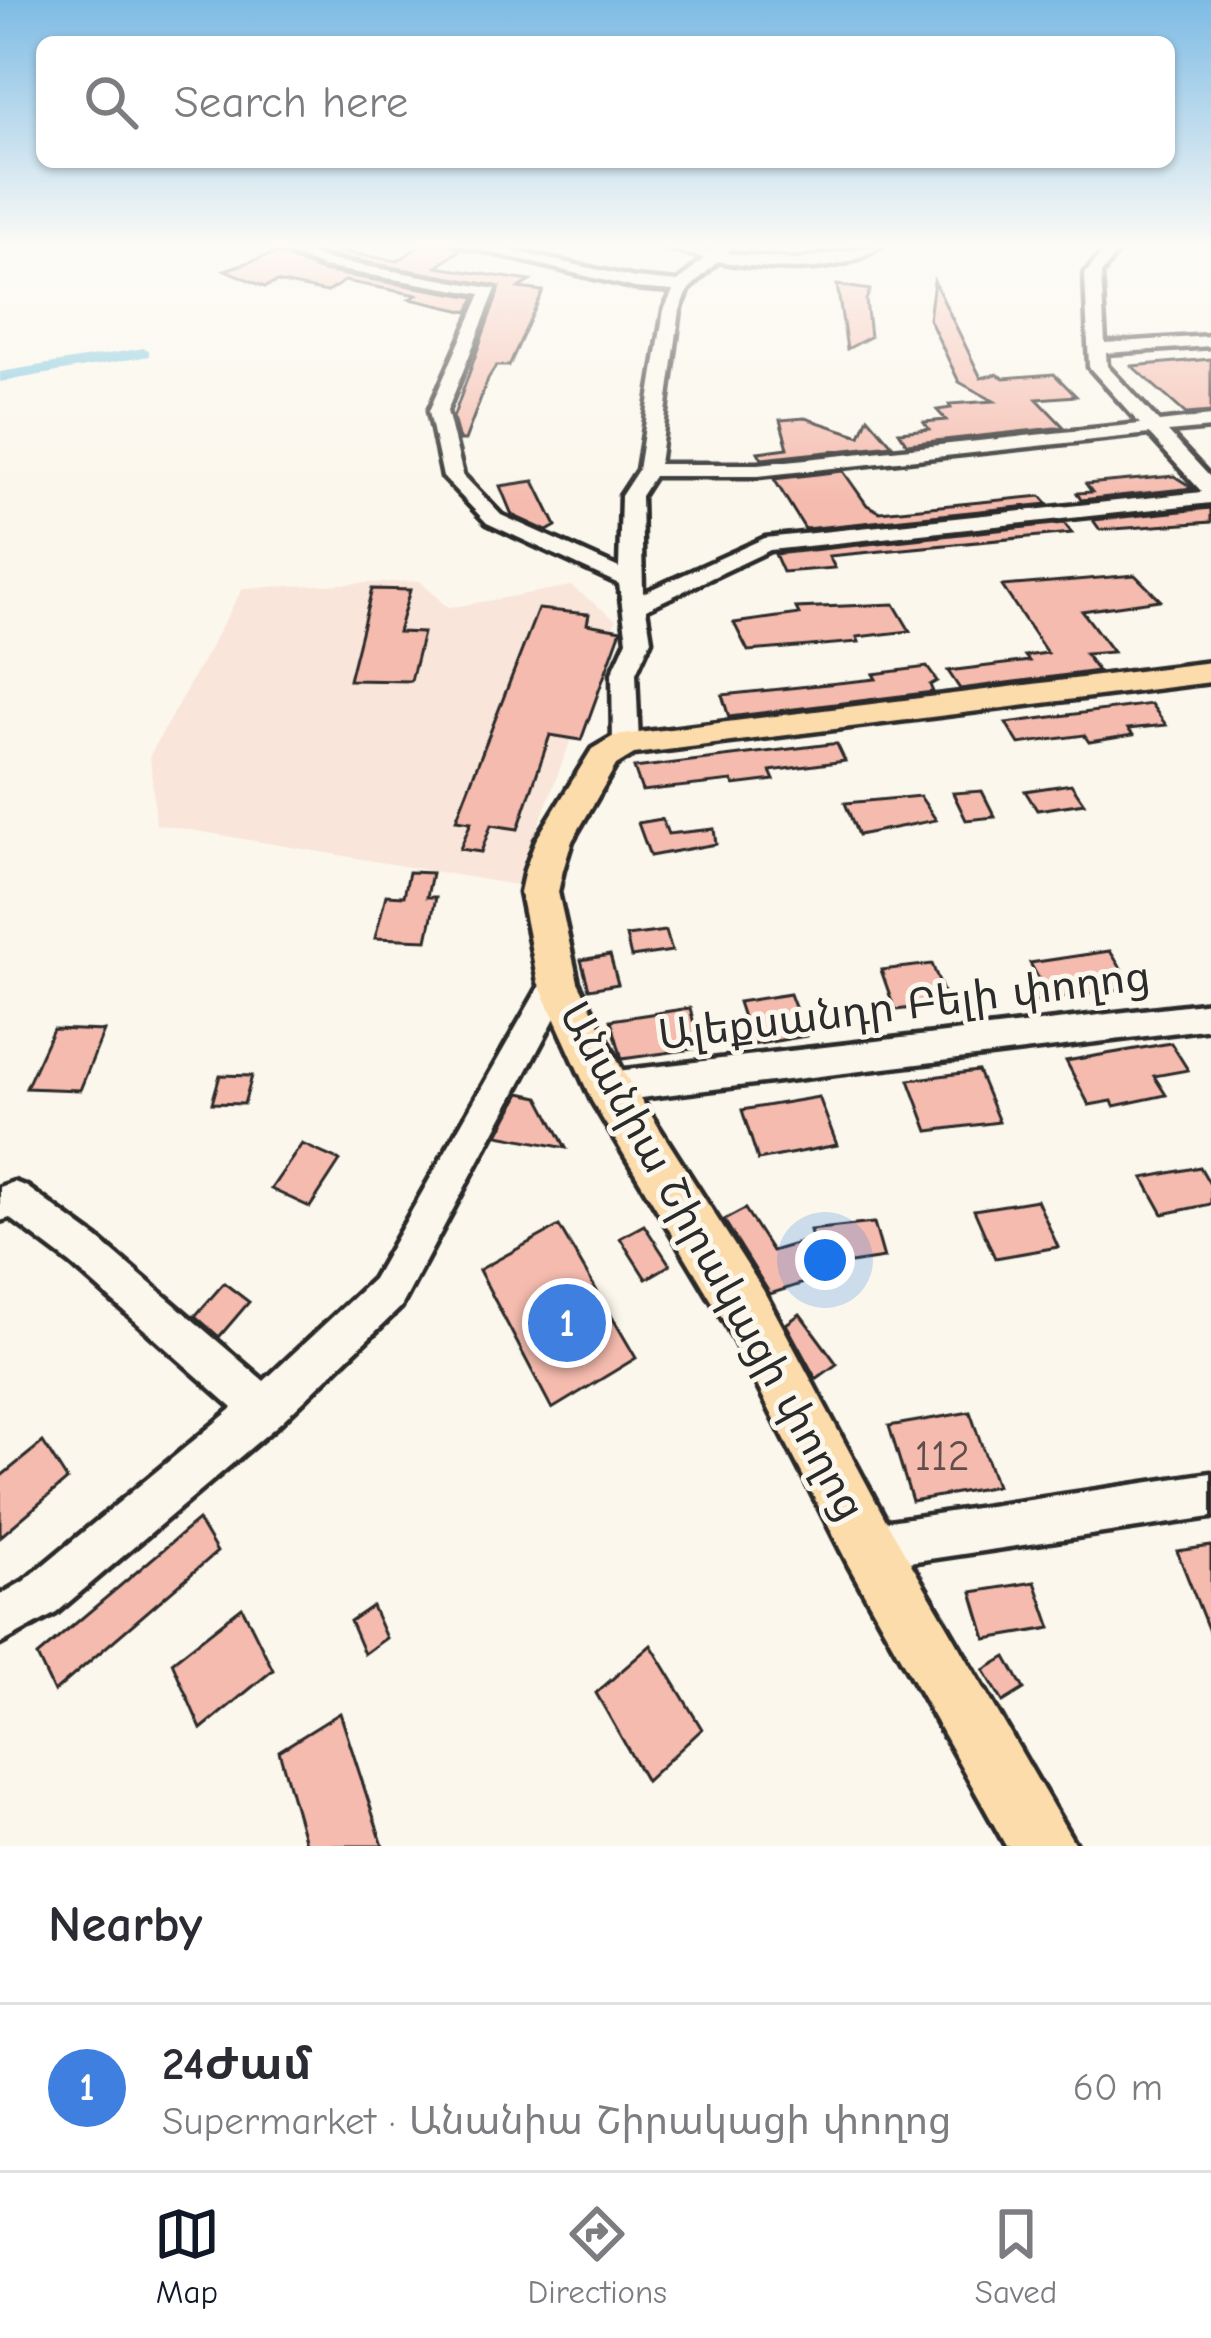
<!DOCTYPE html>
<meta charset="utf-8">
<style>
:root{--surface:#fff;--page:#f2f2f3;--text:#2b2b33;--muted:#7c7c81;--line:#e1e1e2;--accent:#111827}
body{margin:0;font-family:"Comic Neue","Noto Sans Armenian",sans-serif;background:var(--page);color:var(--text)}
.you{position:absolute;left:825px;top:1260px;width:42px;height:42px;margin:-30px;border:9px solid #fff;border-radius:50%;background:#1a73e8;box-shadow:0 0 0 18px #1a73e833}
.badge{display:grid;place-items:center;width:78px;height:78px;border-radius:50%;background:var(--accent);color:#fff;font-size:39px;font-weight:700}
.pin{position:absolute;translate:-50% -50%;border:6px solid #fff;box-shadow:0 3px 12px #0006}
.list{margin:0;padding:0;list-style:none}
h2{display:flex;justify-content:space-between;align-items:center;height:156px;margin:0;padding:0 48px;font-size:51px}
h2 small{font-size:39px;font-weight:400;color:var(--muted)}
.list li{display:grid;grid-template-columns:78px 1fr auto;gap:36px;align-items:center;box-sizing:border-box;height:168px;padding:0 48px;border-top:3px solid var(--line)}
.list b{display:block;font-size:45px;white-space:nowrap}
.list p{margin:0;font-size:39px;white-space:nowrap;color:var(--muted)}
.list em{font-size:39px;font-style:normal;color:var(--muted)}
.icon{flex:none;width:66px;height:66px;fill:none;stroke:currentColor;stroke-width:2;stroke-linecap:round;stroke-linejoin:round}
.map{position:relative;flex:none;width:1211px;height:1846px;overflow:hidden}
.search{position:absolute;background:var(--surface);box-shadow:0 3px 9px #0004;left:36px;right:36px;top:36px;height:132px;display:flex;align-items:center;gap:30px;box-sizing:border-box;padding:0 42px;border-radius:18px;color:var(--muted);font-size:45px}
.sheet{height:324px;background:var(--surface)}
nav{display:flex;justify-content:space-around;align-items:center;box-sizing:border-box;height:168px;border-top:3px solid var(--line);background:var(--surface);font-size:33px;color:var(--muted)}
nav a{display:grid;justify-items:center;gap:6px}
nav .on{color:var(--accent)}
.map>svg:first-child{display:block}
</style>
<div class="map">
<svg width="1211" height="1846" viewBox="0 0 1211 1846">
<rect width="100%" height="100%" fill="#fbf7ec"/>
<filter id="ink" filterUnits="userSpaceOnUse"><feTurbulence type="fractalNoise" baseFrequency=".00833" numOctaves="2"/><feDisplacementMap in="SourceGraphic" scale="24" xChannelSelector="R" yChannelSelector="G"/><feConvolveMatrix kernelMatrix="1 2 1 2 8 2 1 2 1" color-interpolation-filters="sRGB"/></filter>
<g filter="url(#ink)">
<polygon fill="#f9e5d9" points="420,581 448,608 571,586 616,620 516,885 156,824 150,755 243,588"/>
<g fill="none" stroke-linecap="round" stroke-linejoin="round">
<polygon fill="#7dc5de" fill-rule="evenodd" points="144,348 149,350 149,356 0,382 0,372"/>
</g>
<g fill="#f5bbae" stroke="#2b2b2b" stroke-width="3">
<polygon points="422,244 452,244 460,250 437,267 530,281 519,288 543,291 509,366 496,366 488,379 465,440 459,440 453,418 500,287 326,255 300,245 398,261"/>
<polygon points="276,253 322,271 475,297 468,312 410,299 417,295 345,281 327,292 277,282 265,287 225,270"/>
<polygon points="934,281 981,378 997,374 1004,378 1054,374 1076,396 1037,399 1064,427 907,444 899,432 929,429 924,422 946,420 937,410 951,408 949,404 994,401 959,382 929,319"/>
<polygon points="837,285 870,290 866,300 870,337 847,349"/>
<polygon points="1211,359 1211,412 1186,414 1132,366"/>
<polygon points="868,417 892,445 762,459 758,452 788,448 780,420 805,418 860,436"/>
<polygon points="843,471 867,505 880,512 1041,496 1048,504 805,529 774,479"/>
<polygon points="1174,476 1193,488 1081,500 1077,493 1092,492 1086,484"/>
<polygon points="534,481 556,526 547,531 512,515 500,486"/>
<polygon points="1211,508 1211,522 1100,530 1093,520"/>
<polygon points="1064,523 1072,533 829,556 835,568 783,572 775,554"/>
<polygon points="1135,575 1160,600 1082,611 1113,652 1085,654 1098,671 960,689 948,671 1029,661 1025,656 1047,653 1002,586"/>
<polygon points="372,589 410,590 398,632 423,633 411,681 349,680"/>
<polygon points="894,604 910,631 857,637 859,642 748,651 734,623 799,614 796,608"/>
<polygon points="538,609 589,614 587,624 621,630 581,740 550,735 518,829 491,825 481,852 460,849 471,822 456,820"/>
<polygon points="927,667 937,681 930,685 933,692 729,717 722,695 876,679 873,674"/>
<polygon points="1151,704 1166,725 1128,729 1133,735 1089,742 1084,735 1019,744 1006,723"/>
<polygon points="831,744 837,744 845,761 770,771 774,780 734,785 732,781 642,791 634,768"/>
<polygon points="1071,784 1084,803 1037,810 1025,791"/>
<polygon points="982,791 995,817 966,820 953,793"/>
<polygon points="920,796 936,820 858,835 845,803"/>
<polygon points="662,819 668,834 714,829 716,844 650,856 638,823"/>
<polygon points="409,872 432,873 427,897 436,897 427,940 375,938 386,895 404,896"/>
<polygon points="666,931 672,951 631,957 626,936"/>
<polygon points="1110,951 1133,987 1034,1002 1025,984 1041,983 1030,963"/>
<polygon points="610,955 618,984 589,989 581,960"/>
<polygon points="932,964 948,1004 895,1010 881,970"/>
<polygon points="790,994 806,1036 752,1045 738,1002"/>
<polygon points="690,1008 700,1048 622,1059 611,1020"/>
<polygon points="53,1029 104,1031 80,1090 26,1088"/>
<polygon points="1171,1043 1188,1070 1154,1076 1166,1095 1114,1106 1112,1101 1089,1105 1066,1061"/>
<polygon points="978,1071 999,1122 928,1131 909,1080"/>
<polygon points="220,1075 252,1076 244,1104 212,1103"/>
<polygon points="520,1093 539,1097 566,1148 498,1135"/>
<polygon points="819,1097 837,1145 758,1160 742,1110"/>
<polygon points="302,1144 340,1161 310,1207 271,1189"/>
<polygon points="1200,1167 1211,1186 1211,1204 1163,1214 1143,1178"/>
<polygon points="1037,1200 1058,1247 995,1258 974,1210"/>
<polygon points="745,1209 772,1251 812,1239 810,1230 874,1223 884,1258 811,1269 816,1279 770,1294 724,1220"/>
<polygon points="644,1225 670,1265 646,1279 620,1238"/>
<polygon points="559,1226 636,1358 552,1409 479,1270"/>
<polygon points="224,1283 249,1302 219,1337 195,1316"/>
<polygon points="800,1314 837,1364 816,1379 786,1324"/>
<polygon points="970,1412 996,1486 912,1501 889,1426"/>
<polygon points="43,1442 67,1480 0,1537 0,1477"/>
<polygon points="198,1520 217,1552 54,1692 37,1656"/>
<polygon points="1211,1546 1211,1634 1210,1634 1177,1551"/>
<polygon points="1035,1582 1051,1628 986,1639 972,1592"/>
<polygon points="372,1606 386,1638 364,1654 350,1621"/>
<polygon points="242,1607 273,1670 201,1729 172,1662"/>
<polygon points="651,1645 702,1729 646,1781 596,1693"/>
<polygon points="1006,1657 1024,1689 1003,1702 984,1670"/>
<polygon points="340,1713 383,1846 306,1846 279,1751"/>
</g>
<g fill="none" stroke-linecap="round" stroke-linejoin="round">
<defs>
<g id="minor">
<path d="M264,244H282L325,259L496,289L447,411L463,475L501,515L619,568L621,496L638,470L664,310L673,291L635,288L456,244H481L635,278L678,282L704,258L652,244L711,251L719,244H734L726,253L797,260L883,244C840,278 769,270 718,261L689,289L680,310L659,464H758L1140,424L1089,367L1085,274L1109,244H1123L1101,274L1105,343L1211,336V346L1106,353L1107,366L1159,422L1211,416V428L1168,432L1211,478V503L770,550L646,609L651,640L636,673L639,744L626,753L613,744L612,673L627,640L619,584L487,523L443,477L429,411L481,294L323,267ZM1149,434L1202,492L765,538L643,593L641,496L654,476H758Z"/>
<polygon points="558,969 569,973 574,982 401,1307 280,1423 56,1613 0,1644 0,1595 24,1581 233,1408 71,1264 10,1218 0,1221 0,1187 14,1182 27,1187 97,1238 264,1381 373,1279 547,973"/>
<polygon points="1211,1002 1211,1028 608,1102 596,1097 591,1087 596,1077 608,1072"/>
<polygon points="1211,1473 1211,1517 869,1568 853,1562 847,1546 853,1530 869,1524"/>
</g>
<polygon id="major" points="1211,662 1211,682 634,754 616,765 572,841 563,870 558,892 578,982 624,1073 763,1290 889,1526 1076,1846 1006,1846 849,1566 727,1326 592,1101 538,982 520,892 525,870 536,840 592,749 614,736"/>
</defs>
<use href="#minor" stroke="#2b2b2b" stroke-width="9"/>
<use href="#major" stroke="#2b2b2b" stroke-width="9"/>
<use href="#minor" fill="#fbf7ec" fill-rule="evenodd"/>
<use href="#major" fill="#fddcac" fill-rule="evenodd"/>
</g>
</g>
<linearGradient id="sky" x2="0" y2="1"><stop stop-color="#7dbbe4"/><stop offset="0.49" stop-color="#fdfbf6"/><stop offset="1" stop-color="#fdfbf6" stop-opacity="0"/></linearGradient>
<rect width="1211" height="502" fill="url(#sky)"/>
<g text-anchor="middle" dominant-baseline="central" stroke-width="10" stroke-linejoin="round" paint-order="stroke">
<g font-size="42" fill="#2b2b2b" stroke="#fbf7ec">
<text transform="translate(904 1006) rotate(-7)">Ալեքսանդր Բելի փողոց</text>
<text transform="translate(712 1261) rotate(61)">Անանիա Շիրակացի փողոց</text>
</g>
<g font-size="42" fill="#5e4f4c">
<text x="942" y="1456">112</text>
</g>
</g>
</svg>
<div class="you"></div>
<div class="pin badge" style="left:567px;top:1323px;background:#3f7fe0">1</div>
<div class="search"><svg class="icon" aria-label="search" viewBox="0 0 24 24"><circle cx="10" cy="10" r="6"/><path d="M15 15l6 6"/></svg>Search here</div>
</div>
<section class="sheet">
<h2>Nearby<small></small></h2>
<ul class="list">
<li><span class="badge" style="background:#3f7fe0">1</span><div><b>24Ժամ</b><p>Supermarket · Անանիա Շիրակացի փողոց</p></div><em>60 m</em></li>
</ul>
</section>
<nav>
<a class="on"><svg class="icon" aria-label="map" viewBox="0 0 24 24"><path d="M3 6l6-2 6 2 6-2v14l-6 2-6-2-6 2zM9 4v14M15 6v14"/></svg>Map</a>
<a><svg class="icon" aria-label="directions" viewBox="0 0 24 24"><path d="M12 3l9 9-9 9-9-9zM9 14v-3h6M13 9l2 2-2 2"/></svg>Directions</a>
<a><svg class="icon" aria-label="saved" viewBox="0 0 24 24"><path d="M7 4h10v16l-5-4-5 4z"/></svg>Saved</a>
</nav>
